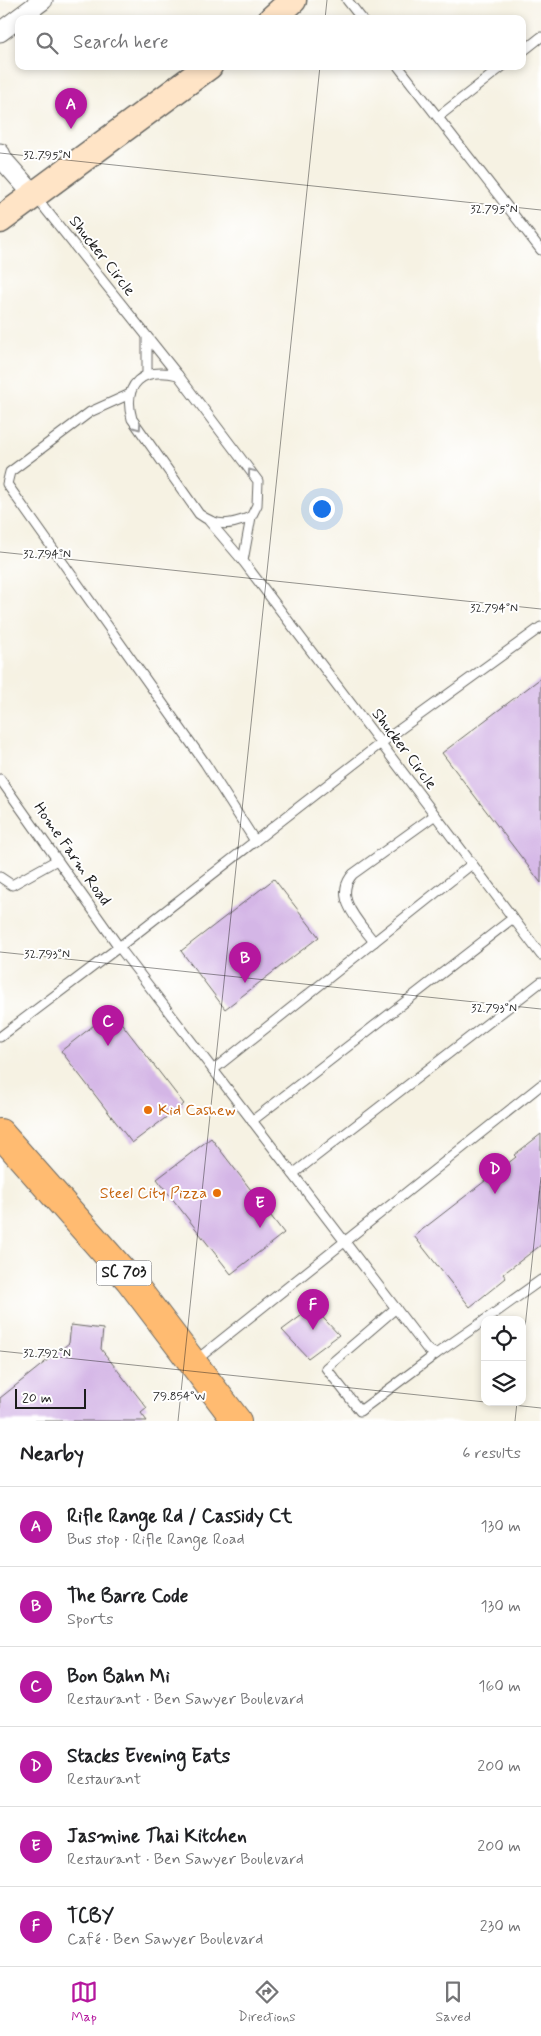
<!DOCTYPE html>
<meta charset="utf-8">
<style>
:root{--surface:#fff;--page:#f2f2f2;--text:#202124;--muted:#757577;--line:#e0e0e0;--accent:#b5179e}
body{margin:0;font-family:Mynerve,sans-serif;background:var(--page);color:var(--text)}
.controls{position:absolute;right:15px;bottom:15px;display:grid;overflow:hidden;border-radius:10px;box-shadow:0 2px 8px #0003}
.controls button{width:45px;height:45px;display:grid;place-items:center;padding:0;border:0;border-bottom:1px solid var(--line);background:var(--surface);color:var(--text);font:25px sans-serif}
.scale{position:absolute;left:15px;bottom:12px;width:71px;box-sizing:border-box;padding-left:5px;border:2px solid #1c1c1c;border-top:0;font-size:14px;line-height:18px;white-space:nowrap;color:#1c1c1c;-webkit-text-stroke:4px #fff;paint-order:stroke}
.you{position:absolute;left:321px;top:508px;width:18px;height:18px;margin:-12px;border:4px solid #fff;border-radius:50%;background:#1a73e8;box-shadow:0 0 0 8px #1a73e833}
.badge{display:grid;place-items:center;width:32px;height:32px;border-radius:50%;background:var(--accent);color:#fff;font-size:16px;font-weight:700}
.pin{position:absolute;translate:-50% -41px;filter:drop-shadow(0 1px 2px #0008)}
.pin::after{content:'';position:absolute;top:26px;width:18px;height:15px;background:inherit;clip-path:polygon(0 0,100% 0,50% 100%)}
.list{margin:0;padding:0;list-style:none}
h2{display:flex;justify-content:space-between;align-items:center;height:65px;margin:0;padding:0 20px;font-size:21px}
h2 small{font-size:16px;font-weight:400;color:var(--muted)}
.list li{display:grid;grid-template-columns:32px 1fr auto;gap:15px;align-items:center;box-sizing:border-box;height:80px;padding:0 20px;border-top:1px solid var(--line)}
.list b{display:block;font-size:19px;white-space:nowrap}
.list p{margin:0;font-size:16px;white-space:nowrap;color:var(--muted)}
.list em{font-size:16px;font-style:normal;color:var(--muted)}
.icon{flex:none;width:28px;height:28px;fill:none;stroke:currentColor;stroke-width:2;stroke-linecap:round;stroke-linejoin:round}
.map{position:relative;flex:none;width:541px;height:1421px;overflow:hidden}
.search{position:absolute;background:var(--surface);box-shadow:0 2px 8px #0003;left:15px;right:15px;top:15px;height:55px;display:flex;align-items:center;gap:12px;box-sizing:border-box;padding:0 18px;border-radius:10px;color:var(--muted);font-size:19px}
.sheet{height:545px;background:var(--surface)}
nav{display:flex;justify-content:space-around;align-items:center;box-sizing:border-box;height:70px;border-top:1px solid var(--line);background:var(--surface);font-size:14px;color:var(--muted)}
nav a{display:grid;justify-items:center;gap:2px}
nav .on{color:var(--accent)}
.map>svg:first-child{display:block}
</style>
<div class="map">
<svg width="541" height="1421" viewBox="0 0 541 1421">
<rect width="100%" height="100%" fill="#fff"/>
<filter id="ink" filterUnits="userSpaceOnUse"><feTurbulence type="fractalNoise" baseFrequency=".02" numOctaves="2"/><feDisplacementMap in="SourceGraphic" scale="10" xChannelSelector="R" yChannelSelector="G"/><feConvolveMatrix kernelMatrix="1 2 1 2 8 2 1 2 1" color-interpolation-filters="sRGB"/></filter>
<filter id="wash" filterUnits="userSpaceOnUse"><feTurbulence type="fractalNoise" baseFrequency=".0096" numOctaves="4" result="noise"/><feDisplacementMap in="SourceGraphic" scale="20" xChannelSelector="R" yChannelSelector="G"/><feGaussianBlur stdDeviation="1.12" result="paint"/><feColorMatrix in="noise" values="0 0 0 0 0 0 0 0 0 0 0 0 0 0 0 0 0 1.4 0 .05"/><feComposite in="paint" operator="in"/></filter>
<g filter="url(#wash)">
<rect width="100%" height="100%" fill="#f6f2e3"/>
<g id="blocks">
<g fill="#d4b6e6">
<polygon points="541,678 541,883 442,753"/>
<polygon points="274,879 319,937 225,1009 181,951"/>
<polygon points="112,1011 184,1104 132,1143 61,1051"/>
<polygon points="541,1134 541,1245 503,1274 506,1278 470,1307 414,1236 516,1157 514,1155"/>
<polygon points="211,1138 284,1233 231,1274 157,1179"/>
<polygon points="313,1307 339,1335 308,1358 282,1330"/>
<polygon points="71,1325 103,1329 101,1349 147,1408 141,1413 147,1421 0,1421 0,1398 69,1343"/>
</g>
</g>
</g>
<g filter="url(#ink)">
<use href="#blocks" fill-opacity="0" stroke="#686762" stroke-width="1"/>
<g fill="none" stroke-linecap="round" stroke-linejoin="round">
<defs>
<g id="service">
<polyline points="347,0 362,19"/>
<polyline points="522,52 541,37"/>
<polyline points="398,66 541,250"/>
<polyline points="438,117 503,66"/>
<polyline points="35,196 178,375"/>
<polyline points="147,374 147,337"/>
<polyline points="130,394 90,412 10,472 7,484 205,763 255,841"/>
<path d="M251,517C230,525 218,528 199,514L132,419C122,383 143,367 178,375L258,481L257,505L251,517L243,561L541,955"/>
<polyline points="209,521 243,561"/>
<polyline points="0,779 119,947 427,1349 436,1354 485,1320"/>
<polyline points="0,877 12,885 57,860"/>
<path d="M374,942C360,923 332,897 353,874L435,815"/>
<polyline points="0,1037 119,947 381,743 541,627"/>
<polyline points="213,1070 472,864"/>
<polyline points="252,1121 513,918"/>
<polyline points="293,1174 541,982"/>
<polyline points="396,1308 326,1368 360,1411 436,1354"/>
<polyline points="485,1320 541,1280"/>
<polyline points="195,1361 541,1085"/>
</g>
<g id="minor">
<polyline points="0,32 43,0"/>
<polyline points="0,153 3,160 33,194"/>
</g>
<g id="secondary">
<polyline points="272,19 293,0"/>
<polyline points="0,220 209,66"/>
</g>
<polyline id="primary" points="0,1133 129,1279 237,1421"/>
</defs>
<use href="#service" stroke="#686762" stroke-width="11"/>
<use href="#minor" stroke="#686762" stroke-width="21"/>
<use href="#secondary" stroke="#686762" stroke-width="29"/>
<use href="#primary" stroke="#686762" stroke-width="30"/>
<use href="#service" stroke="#fff" stroke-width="9"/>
<use href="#minor" stroke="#fff" stroke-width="19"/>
<use href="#secondary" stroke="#ffe4c6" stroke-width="26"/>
<use href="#primary" stroke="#ffbb71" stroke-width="28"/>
</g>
<defs><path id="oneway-chevron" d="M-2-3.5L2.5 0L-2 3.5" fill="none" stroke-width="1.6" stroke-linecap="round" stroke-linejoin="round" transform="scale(1.25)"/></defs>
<g stroke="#999">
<use href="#oneway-chevron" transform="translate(138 427) rotate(55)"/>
<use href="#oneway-chevron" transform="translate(251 472) rotate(-127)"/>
</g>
</g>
<path fill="none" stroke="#1c1c1c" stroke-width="1" stroke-opacity="0.45" d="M325,19L327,0M0,153L541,210M0,552L541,609M0,952L541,1009M0,1351L485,1402M522,1356L541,1177M485,1402L541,1408M178,1421L320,66M515,1421L517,1402"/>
<g fill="#e8710a" stroke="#fff" stroke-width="2">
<circle cx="148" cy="1110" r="5"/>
<circle cx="217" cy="1193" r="5"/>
</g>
<g text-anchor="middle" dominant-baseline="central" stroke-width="4" stroke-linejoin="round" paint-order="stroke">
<rect fill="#fff" stroke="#606060" stroke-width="1" x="96.5" y="1260.5" width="55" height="25" rx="4"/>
<g font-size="15" font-weight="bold" fill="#1c1c1c">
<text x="124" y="1273">SC 703</text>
</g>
<g font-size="16" fill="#1c1c1c" stroke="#fff">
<text transform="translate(102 256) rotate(52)">Shucker Circle</text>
<text transform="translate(404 749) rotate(53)">Shucker Circle</text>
<text transform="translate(72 854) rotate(55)">Home Farm Road</text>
</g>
<g font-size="16" fill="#c56008" stroke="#fff" text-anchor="start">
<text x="158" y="1110">Kid Cashew</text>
<text x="207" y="1193" text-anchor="end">Steel City Pizza</text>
</g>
</g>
<g font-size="12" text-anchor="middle" fill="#1c1c1c" stroke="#fff" stroke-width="4" stroke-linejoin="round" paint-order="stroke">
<text x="47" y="159">32.795°N</text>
<text x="494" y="213">32.795°N</text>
<text x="47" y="558">32.794°N</text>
<text x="494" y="612">32.794°N</text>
<text x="47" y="958">32.793°N</text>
<text x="494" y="1012">32.793°N</text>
<text x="47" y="1357">32.792°N</text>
<text x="179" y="1400">79.854°W</text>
</g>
</svg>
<div class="controls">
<button><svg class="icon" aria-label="locate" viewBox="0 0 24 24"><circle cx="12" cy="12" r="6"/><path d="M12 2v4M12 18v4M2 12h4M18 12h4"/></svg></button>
<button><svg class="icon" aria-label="layers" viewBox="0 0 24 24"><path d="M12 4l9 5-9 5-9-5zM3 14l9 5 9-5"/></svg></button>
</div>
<div class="scale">20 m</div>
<div class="you"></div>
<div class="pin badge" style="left:71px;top:129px">A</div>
<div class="pin badge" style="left:245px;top:983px">B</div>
<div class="pin badge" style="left:108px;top:1046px">C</div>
<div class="pin badge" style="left:495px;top:1194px">D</div>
<div class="pin badge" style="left:260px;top:1228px">E</div>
<div class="pin badge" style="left:313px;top:1330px">F</div>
<div class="search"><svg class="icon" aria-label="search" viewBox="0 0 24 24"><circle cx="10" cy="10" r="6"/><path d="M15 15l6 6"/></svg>Search here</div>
</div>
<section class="sheet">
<h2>Nearby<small>6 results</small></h2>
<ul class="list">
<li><span class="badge">A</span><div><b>Rifle Range Rd / Cassidy Ct</b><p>Bus stop · Rifle Range Road</p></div><em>130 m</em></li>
<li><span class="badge">B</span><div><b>The Barre Code</b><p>Sports</p></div><em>130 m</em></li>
<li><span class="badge">C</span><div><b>Bon Bahn Mi</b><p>Restaurant · Ben Sawyer Boulevard</p></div><em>160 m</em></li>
<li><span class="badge">D</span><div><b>Stacks Evening Eats</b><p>Restaurant</p></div><em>200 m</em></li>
<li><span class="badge">E</span><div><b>Jasmine Thai Kitchen</b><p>Restaurant · Ben Sawyer Boulevard</p></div><em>200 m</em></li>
<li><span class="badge">F</span><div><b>TCBY</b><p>Café · Ben Sawyer Boulevard</p></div><em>230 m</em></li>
</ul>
</section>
<nav>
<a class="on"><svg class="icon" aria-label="map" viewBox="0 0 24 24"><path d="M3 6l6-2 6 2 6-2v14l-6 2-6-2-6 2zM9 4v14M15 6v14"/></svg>Map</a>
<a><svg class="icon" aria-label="directions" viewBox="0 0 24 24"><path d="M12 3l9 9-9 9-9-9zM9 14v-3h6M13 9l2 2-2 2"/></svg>Directions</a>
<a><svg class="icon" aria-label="saved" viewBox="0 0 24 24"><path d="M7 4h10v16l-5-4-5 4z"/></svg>Saved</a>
</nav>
